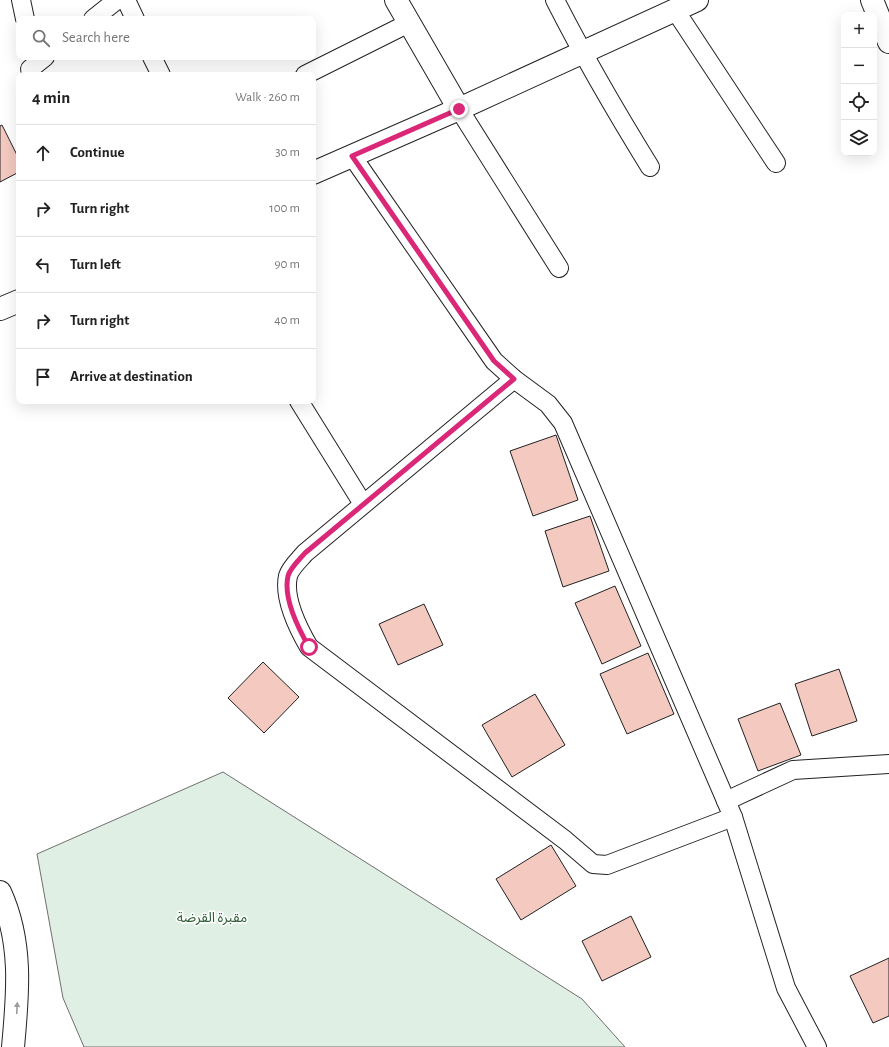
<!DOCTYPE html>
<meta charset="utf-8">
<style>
:root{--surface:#fff;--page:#f6f6f6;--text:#222;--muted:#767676;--line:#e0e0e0}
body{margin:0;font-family:"Alegreya Sans","Noto Sans Arabic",sans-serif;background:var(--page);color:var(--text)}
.controls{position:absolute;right:12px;top:12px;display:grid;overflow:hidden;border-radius:8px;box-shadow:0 4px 16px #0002}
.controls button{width:36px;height:36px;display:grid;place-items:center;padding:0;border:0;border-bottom:1px solid var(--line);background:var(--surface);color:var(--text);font:20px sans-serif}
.stop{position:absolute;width:12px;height:12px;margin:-9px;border:3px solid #db2777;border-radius:50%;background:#fff}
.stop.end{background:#db2777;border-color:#fff;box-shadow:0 1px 4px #0008}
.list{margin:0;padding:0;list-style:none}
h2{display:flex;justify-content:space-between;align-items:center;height:52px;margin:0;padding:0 16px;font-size:17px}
h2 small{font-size:13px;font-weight:400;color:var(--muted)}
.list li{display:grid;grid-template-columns:26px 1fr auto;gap:12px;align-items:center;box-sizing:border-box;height:56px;padding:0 16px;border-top:1px solid var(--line)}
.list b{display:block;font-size:15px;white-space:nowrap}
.list em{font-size:13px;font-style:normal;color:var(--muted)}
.icon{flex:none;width:22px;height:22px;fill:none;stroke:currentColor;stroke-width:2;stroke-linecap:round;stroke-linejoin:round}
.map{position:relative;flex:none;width:889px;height:1047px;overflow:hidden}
.search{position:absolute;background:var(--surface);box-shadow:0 4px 16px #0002;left:16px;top:16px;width:300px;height:44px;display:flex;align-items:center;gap:10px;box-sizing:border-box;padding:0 14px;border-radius:8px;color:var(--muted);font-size:15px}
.panel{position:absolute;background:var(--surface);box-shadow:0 4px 16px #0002;left:16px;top:72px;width:300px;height:332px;border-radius:8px}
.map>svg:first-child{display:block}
</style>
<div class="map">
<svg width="889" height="1047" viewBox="0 0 889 1047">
<rect width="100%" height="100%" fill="#fff"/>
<polygon fill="#e0efe3" stroke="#6f6f6f" points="223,772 582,999 625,1047 84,1047 63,998 37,854"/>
<g fill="#f3c9c0" stroke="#222">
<polygon points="2,125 19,159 19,172 0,182 0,126"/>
<polygon points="556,435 578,500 533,516 510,451"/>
<polygon points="590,516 609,571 563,587 545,531"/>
<polygon points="615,586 641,646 602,664 575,603"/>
<polygon points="424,604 443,645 398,665 379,624"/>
<polygon points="648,653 674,714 627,734 600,674"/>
<polygon points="263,662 299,697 264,733 228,698"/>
<polygon points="839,669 857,721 812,736 795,684"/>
<polygon points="535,694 565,745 512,777 482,725"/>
<polygon points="780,703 801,755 758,771 738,719"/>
<polygon points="551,845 576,886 521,920 496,879"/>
<polygon points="631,916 651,957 602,981 582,941"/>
<polygon points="889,958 889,1016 873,1023 850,976"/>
</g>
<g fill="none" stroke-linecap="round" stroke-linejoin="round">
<defs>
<g id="street">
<polyline points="21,0 25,19"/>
<polyline points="126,0 135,19"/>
<path d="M555,0C584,57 616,112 650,167"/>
<polyline points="675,10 776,163"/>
<polyline points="93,19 117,0"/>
<polyline points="152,57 161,75"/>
<polyline points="30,69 45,57"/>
<polyline points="305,75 409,23"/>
<polyline points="459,109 559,268"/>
<polyline points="352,156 494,361 514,379 548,404 563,423 733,817 786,988 817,1047"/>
<path d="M514,379L305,553C300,559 290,568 288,576C283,598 298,628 309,647L565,840L593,864L607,865L733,817"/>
<polyline points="299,401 363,504"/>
<polyline points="726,801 793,770 889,764"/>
</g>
<g id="secondary">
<polyline points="396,0 459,109"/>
<polyline points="313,173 459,109 697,0"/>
<polyline points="0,309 19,301"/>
</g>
<g id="primary">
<polyline points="872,0 889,42"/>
<path d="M0,892C23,942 18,994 13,1047"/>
</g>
</defs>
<use href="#street" stroke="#222" stroke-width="20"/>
<use href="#secondary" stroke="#222" stroke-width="24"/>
<use href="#primary" stroke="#222" stroke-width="24"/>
<use href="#street" stroke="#fff" stroke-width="18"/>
<use href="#secondary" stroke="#fff" stroke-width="22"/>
<use href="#primary" stroke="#fff" stroke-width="22"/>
</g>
<defs><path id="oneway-solid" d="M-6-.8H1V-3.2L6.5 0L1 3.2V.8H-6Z"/></defs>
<use fill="#9c9c9c" href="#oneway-solid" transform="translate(17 1008) rotate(-87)"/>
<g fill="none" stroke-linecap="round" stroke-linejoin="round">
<path stroke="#db2777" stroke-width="5" d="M309,647C298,628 283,598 288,576C290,568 300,559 305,553L514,379L494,361L352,156L459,109"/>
</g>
<g text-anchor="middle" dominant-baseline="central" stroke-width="3" stroke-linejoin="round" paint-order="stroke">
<g font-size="14" fill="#2f5e38" stroke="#fff">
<text x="212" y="918">مقبرة القرضة</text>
</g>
</g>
</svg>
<div class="controls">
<button>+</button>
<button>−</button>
<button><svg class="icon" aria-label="locate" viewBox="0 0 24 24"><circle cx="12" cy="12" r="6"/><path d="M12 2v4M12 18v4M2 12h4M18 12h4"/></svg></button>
<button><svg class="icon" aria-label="layers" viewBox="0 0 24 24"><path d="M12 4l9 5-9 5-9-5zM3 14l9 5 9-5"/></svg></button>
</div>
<div class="stop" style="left:309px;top:647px"></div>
<div class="stop end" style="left:459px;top:109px"></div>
<div class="search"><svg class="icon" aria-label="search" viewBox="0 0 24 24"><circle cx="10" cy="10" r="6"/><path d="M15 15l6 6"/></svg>Search here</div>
<section class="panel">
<h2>4 min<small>Walk · 260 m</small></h2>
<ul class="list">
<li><svg class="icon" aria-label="ahead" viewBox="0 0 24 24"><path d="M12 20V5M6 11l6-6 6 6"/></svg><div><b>Continue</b></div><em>30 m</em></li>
<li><svg class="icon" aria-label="right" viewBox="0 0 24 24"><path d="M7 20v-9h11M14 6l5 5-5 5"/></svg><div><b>Turn right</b></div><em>100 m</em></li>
<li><svg class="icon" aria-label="left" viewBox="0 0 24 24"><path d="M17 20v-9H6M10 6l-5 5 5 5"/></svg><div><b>Turn left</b></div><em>90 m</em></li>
<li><svg class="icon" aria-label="right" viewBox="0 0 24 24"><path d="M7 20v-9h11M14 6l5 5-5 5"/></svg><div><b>Turn right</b></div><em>40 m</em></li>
<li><svg class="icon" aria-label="arrive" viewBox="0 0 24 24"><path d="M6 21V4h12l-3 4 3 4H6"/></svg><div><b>Arrive at destination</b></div></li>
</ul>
</section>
</div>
